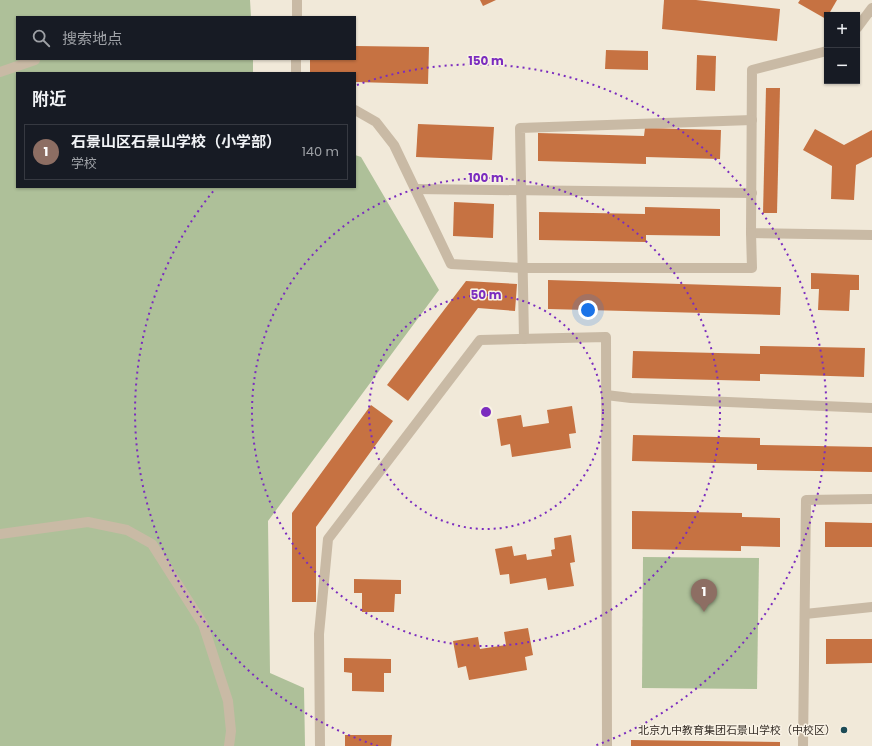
<!DOCTYPE html>
<html lang="zh">
<meta charset="utf-8">
<style>
:root{--surface:#171b24;--page:#242831;--text:#f1f3f6;--muted:#9ea1a6;--line:#363941;--accent:#91a7ae}
body{margin:0;font-family:Poppins,"Noto Sans SC",sans-serif;background:var(--page);color:var(--text)}
.controls{position:absolute;right:12px;top:12px;display:grid;overflow:hidden;border-radius:0px;box-shadow:0 1px 3px #0004}
.controls button{width:36px;height:36px;display:grid;place-items:center;padding:0;border:0;border-bottom:1px solid var(--line);background:var(--surface);color:var(--text);font:20px sans-serif}
.you{position:absolute;left:588px;top:310px;width:14px;height:14px;margin:-10px;border:3px solid #fff;border-radius:50%;background:#1a73e8;box-shadow:0 0 0 6px #1a73e833}
.badge{display:grid;place-items:center;width:26px;height:26px;border-radius:50%;background:var(--accent);color:#fff;font-size:13px;font-weight:700}
.pin{position:absolute;translate:-50% -33px;filter:drop-shadow(0 1px 2px #0008)}
.pin::after{content:'';position:absolute;top:21px;width:14px;height:12px;background:inherit;clip-path:polygon(0 0,100% 0,50% 100%)}
.list{margin:0;padding:0;list-style:none}
h2{display:flex;justify-content:space-between;align-items:center;height:52px;margin:0;padding:0 16px;font-size:17px}
h2 small{font-size:13px;font-weight:400;color:var(--muted)}
.list li{display:grid;grid-template-columns:26px 1fr auto;gap:12px;align-items:center;box-sizing:border-box;height:56px;margin:0 8px 8px;padding:0 8px;border:1px solid var(--line);border-radius:0px}
.list b{display:block;font-size:15px;white-space:nowrap}
.list p{margin:0;font-size:13px;white-space:nowrap;color:var(--muted)}
.list em{font-size:13px;font-style:normal;color:var(--muted)}
.icon{flex:none;width:22px;height:22px;fill:none;stroke:currentColor;stroke-width:2;stroke-linecap:round;stroke-linejoin:round}
.map{position:relative;flex:none;width:872px;height:746px;overflow:hidden}
.search{position:absolute;background:var(--surface);box-shadow:0 1px 3px #0004;left:16px;top:16px;width:340px;height:44px;display:flex;align-items:center;gap:10px;box-sizing:border-box;padding:0 14px;border-radius:0px;color:var(--muted);font-size:15px}
.panel{position:absolute;background:var(--surface);box-shadow:0 1px 3px #0004;left:16px;top:72px;width:340px;height:116px;border-radius:0px}
.map>svg:first-child{display:block}
</style>
<div class="map">
<svg width="872" height="746" viewBox="0 0 872 746">
<rect width="100%" height="100%" fill="#f1e9d9"/>
<g fill="#aec099">
<polygon points="0,0 250,0 251,17 17,17 17,59 253,59 253,73 17,73 17,187 355,187 355,155 361,157 439,290 268,521 270,673 304,688 305,746 0,746"/>
<polygon points="643,557 759,558 757,689 642,688"/>
</g>
<g fill="#c67242">
<polygon points="480,0 496,0 483,6"/>
<polygon points="664,0 696,0 780,9 777,41 662,29"/>
<polygon points="800,0 837,0 826,19 798,3"/>
<polygon points="355,46 429,47 428,84 355,82 355,73 310,73 310,59 355,59"/>
<polygon points="606,50 648,51 648,70 605,69"/>
<polygon points="697,55 716,56 715,91 696,90"/>
<polygon points="766,88 780,88 777,213 763,213"/>
<polygon points="418,124 494,127 492,160 416,157"/>
<polygon points="645,128 721,130 720,159 646,157 646,164 538,161 538,133 644,136"/>
<polygon points="815,129 844,145 872,130 872,157 856,165 854,200 831,199 832,166 803,150"/>
<polygon points="454,202 494,204 493,238 453,236"/>
<polygon points="645,207 720,209 720,236 646,235 646,242 539,240 539,212 645,214"/>
<polygon points="811,273 859,275 859,290 850,290 849,311 818,310 819,289 811,289"/>
<polygon points="548,280 781,287 780,315 548,309"/>
<polygon points="466,281 517,284 515,311 478,308 408,401 387,385"/>
<polygon points="760,346 865,348 864,377 760,374 760,381 632,378 633,351 760,354"/>
<polygon points="371,405 393,421 316,527 316,602 292,602 292,513"/>
<polygon points="572,406 576,433 569,434 571,448 512,457 510,444 501,446 497,419 521,415 523,427 549,423 547,410"/>
<polygon points="633,435 760,438 760,445 872,447 872,472 757,470 757,464 632,461"/>
<polygon points="632,511 742,513 742,517 780,518 780,547 741,546 741,551 632,549"/>
<polygon points="825,522 872,523 872,547 825,547"/>
<polygon points="571,535 575,562 570,563 574,586 548,590 546,578 510,584 509,574 500,575 495,549 512,546 514,556 526,554 527,560 552,556 551,550 555,549 554,538"/>
<polygon points="354,579 401,580 401,594 395,594 394,612 362,612 362,593 354,593"/>
<polygon points="528,628 533,655 525,657 527,670 469,680 466,666 458,668 453,641 478,637 480,649 506,645 504,632"/>
<polygon points="826,639 872,639 872,663 826,664"/>
<polygon points="344,658 391,659 391,673 384,673 384,692 352,691 352,673 344,672"/>
<polygon points="345,735 392,735 391,746 345,746"/>
<polygon points="631,740 780,742 780,746 631,746"/>
</g>
<g fill="none" stroke-linecap="round" stroke-linejoin="round">
<g stroke="#c9baa5" stroke-width="10">
<polyline points="297,17 297,0"/>
<polyline points="857,28 872,8"/>
<polyline points="827,51 752,70 751,233 872,235"/>
<polyline points="0,72 35,60"/>
<polyline points="296,73 296,59"/>
<polyline points="355,110 376,122 394,145 451,264 523,268 752,268 751,233"/>
<polyline points="415,189 752,193"/>
<polyline points="524,339 520,128 752,120"/>
<polyline points="606,395 631,398 872,408"/>
<polyline points="0,534 88,522 127,530 152,544 203,624 228,701 231,731 229,746"/>
<polyline points="805,614 872,607"/>
<polyline points="320,746 319,634 328,539 480,340 606,337 607,746"/>
<polyline points="803,746 806,500 872,499"/>
</g>
</g>
<g fill="none" stroke="#7b2cbf" stroke-width="2" stroke-dasharray="2 4">
<circle cx="486" cy="412" r="117"/>
<circle cx="486" cy="412" r="234"/>
<path d="M378 746A351 351 0 0 1 215 189M357 85A351 351 0 1 1 594 746"/>
</g>
<circle fill="#1c4b56" stroke="#f9f2e5" stroke-width="1.5" cx="844" cy="730" r="4"/>
<g text-anchor="middle" dominant-baseline="central" stroke-width="3" stroke-linejoin="round" paint-order="stroke">
<g font-size="11" fill="#352d26" stroke="#f9f2e5" text-anchor="end">
<text x="836" y="730">北京九中教育集团石景山学校（中校区）</text>
</g>
</g>
<circle cx="486" cy="412" r="6" fill="#7b2cbf" stroke="#f9f2e5" stroke-width="2"/>
<g font-size="12" text-anchor="middle" font-weight="bold" fill="#7b2cbf" stroke="#f9f2e5" stroke-width="3" stroke-linejoin="round" paint-order="stroke">
<text x="486" y="65">150 m</text>
<text x="486" y="182">100 m</text>
<text x="486" y="299">50 m</text>
</g>
</svg>
<div class="controls">
<button>+</button>
<button>−</button>
</div>
<div class="you"></div>
<div class="pin badge" style="left:704px;top:612px;background:#8d6e63">1</div>
<div class="search"><svg class="icon" aria-label="search" viewBox="0 0 24 24"><circle cx="10" cy="10" r="6"/><path d="M15 15l6 6"/></svg>搜索地点</div>
<section class="panel">
<h2>附近<small></small></h2>
<ul class="list">
<li><span class="badge" style="background:#8d6e63">1</span><div><b>石景山区石景山学校（小学部）</b><p>学校</p></div><em>140 m</em></li>
</ul>
</section>
</div>
